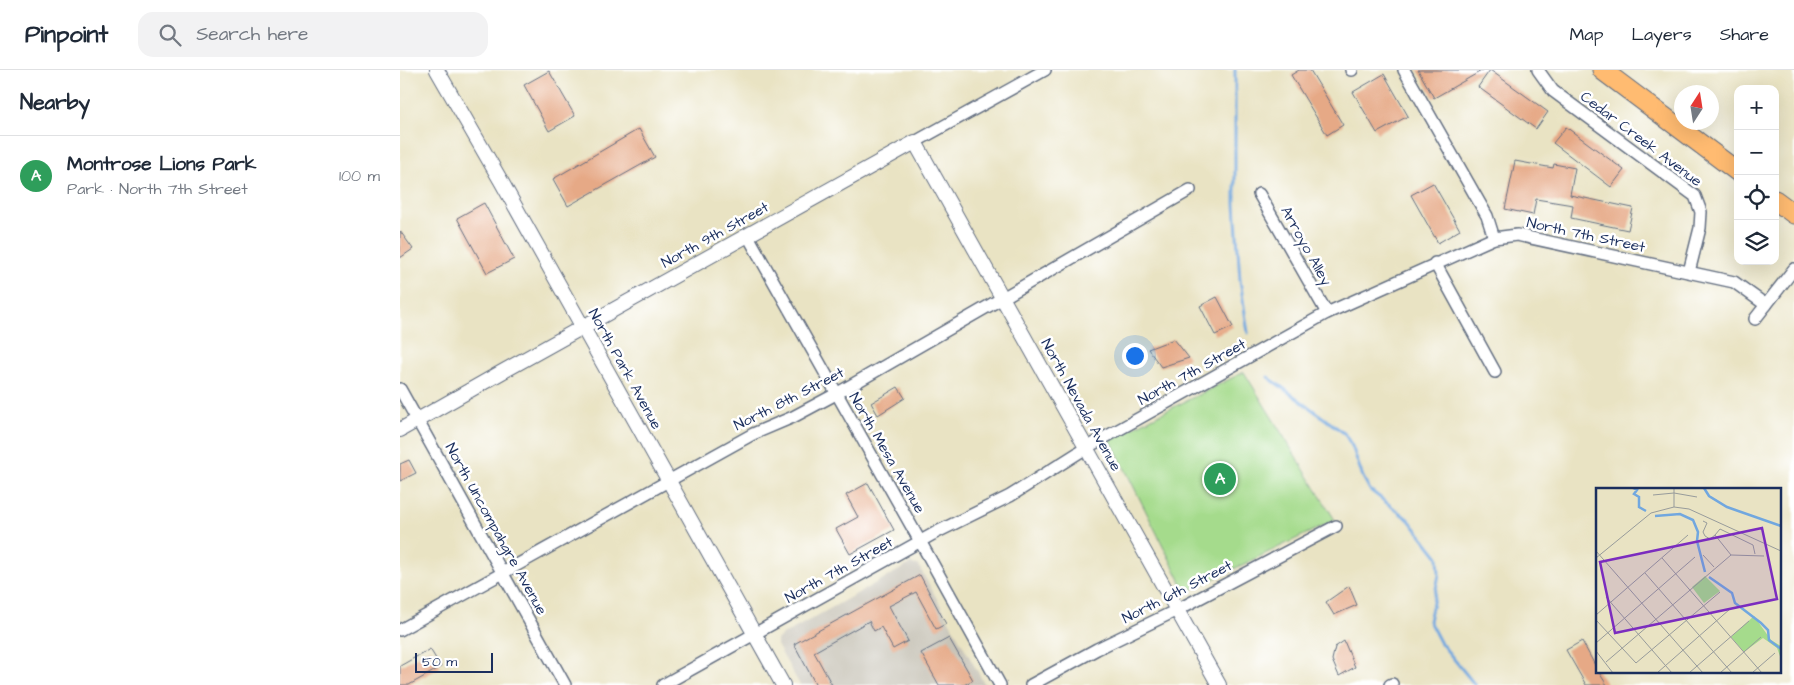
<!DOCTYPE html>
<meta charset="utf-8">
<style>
:root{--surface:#fff;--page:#f2f2f3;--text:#1f2937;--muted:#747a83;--line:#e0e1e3;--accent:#0b8043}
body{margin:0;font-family:"Architects Daughter",sans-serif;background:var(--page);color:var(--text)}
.controls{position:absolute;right:15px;top:15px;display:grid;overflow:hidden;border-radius:10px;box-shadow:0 5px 20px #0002}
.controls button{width:45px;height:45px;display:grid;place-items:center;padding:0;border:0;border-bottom:1px solid var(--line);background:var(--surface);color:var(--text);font:25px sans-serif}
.compass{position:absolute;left:1274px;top:15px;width:45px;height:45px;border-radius:50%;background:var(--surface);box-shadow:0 5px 20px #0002;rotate:12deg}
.scale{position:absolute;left:15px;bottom:12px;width:78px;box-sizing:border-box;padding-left:5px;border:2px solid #1b2f5e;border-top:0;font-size:14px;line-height:18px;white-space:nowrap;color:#1b2f5e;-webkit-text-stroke:4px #fff;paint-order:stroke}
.you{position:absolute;left:734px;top:285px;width:18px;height:18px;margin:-12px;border:4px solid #fff;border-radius:50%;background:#1a73e8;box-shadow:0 0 0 8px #1a73e833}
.badge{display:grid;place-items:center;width:32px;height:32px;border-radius:50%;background:var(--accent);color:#fff;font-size:16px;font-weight:700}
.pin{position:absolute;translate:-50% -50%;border:2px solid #fff;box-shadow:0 1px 5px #0006}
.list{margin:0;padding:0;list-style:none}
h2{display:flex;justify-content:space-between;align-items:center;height:65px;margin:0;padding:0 20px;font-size:21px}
h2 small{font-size:16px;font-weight:400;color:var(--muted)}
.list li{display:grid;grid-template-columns:32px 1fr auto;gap:15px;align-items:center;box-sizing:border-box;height:80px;padding:0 20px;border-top:1px solid var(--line)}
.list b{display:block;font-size:19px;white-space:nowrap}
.list p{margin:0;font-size:16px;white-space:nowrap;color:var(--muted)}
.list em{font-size:16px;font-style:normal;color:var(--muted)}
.icon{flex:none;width:28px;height:28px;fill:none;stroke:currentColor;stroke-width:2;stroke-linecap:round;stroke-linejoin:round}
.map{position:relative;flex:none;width:1394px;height:615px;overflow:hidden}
header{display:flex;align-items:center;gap:30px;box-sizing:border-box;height:70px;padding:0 25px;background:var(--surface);border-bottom:1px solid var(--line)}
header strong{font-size:24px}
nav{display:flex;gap:28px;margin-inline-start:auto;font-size:18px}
.search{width:350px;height:45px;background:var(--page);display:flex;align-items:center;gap:12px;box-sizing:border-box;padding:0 18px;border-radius:15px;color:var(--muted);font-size:19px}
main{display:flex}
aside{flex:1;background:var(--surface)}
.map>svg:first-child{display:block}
</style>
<header>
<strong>Pinpoint</strong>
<div class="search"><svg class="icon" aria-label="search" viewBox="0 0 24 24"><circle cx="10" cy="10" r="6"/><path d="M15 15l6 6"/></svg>Search here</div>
<nav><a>Map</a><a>Layers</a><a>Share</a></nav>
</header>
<main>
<aside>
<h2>Nearby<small></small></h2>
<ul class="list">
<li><span class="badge" style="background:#2e9e5b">A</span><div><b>Montrose Lions Park</b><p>Park · North 7th Street</p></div><em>100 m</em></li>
</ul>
</aside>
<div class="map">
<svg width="1394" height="615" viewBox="0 0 1394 615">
<rect width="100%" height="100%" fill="#fff"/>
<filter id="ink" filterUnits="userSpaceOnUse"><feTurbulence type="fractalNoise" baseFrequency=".02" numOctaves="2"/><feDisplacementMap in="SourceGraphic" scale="10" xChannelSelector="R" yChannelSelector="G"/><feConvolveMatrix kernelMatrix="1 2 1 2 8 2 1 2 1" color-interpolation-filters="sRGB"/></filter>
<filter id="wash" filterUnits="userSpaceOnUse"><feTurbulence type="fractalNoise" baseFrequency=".0096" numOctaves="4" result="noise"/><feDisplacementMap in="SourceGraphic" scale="20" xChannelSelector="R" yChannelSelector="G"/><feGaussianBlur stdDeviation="1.12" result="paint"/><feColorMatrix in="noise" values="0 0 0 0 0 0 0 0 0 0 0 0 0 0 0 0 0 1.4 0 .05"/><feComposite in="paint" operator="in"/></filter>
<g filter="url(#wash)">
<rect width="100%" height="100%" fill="#e9e3c3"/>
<polygon fill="#c8c4b8" points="510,494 518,495 585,615 400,615 377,575 377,570 381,566"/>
<polygon fill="#a5db8c" stroke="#608575" points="844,302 935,450 786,522 710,369"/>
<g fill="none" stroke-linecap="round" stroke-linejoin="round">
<g stroke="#71a7df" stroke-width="3">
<polyline points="835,0 835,134 840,210 848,263"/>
<polyline points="868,307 944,363 952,376 963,407 970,420 1009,450 1038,487 1039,505 1029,551 1040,572 1075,615"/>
</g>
</g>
<g id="blocks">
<g fill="#e6a986">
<polygon points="899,0 910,0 943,55 927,65 891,5"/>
<polygon points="1018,0 1083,0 1034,28"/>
<polygon points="1090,0 1148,42 1136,59 1078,17"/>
<polygon points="149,1 175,46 149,61 124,15"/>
<polygon points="984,4 1008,46 977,63 953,22"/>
<polygon points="1166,57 1224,100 1211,117 1153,73"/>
<polygon points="239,59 255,87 168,136 153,109"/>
<polygon points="1115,91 1153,98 1154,94 1175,98 1170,125 1233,138 1228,160 1171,148 1173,135 1136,129 1133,145 1105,139"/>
<polygon points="1033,113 1060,160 1038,173 1011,125"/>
<polygon points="84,133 114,189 87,203 57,148"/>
<polygon points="0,161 13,179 0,188"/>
<polygon points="817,227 833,257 815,265 800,236"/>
<polygon points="774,269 789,288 761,297 748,279"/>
<polygon points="498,317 505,328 478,345 471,333"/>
<polygon points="9,390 16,403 0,411 0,394"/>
<polygon points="468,413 494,460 450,484 436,459 458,447 446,425"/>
<polygon points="520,505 546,554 536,559 516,522 489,536 508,571 493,579 481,557 474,561 469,551 414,582 432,615 416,615 394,574"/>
<polygon points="949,516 957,535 934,545 926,532"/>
<polygon points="549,568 573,610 564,615 539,615 521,583"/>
<polygon points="944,571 955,597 939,606 932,590 935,577"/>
<polygon points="1182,571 1198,601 1207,615 1186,615 1166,580"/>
<polygon points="30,579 41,597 9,615 0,615 0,596"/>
</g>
</g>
</g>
<g filter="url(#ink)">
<use href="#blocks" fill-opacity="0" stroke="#636e81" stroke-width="1"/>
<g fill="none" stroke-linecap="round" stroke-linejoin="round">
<defs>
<g id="minor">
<polyline points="951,0 952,0"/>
<polyline points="1004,0 1087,146 1094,168"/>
<polyline points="1138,0 1153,21 1295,126 1301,142 1300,158 1289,202"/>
<polyline points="515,72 645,0"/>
<polyline points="859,124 927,243"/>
<polyline points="348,166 530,489 600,615"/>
<polyline points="1035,193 1095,302"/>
<polyline points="1355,249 1394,199"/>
<polyline points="0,319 165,615"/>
<polyline points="0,560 353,364 393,347 436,324 790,120"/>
<polyline points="263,615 535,463 610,426 686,378 927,243 1094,168 1117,165 1334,212 1366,235"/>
<polyline points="631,615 697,579 777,540 936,456"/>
<polyline points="990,615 992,614"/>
</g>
<g id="tertiary">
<polyline points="37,0 101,111 383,615"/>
<polyline points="0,360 102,302 515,72 819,615"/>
</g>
<g id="trunk">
<polyline points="1202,0 1338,102"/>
<polyline points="1375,130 1394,144"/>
</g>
</defs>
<use href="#minor" stroke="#636e81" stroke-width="14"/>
<use href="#tertiary" stroke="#636e81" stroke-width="16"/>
<use href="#trunk" stroke="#636e81" stroke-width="21"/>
<use href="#minor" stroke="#fff" stroke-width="11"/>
<use href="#tertiary" stroke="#fff" stroke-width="14"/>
<use href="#trunk" stroke="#ffbb71" stroke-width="19"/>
</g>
</g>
<g text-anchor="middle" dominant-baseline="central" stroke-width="5" stroke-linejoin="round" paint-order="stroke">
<g font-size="15" fill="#1b2f5e" stroke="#fff">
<text transform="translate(1241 69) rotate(37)">Cedar Creek Avenue</text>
<text transform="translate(315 165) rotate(-29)">North 9th Street</text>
<text transform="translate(1186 165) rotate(12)">North 7th Street</text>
<text transform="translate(906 176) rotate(61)">Arroyo Alley</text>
<text transform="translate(225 299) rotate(61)">North Park Avenue</text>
<text transform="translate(792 302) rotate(-29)">North 7th Street</text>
<text transform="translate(389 329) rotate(-27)">North 8th Street</text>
<text transform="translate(681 335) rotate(61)">North Nevada Avenue</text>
<text transform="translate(487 383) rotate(60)">North Mesa Avenue</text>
<text transform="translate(96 459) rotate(61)">North Uncompahgre Avenue</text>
<text transform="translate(439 500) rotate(-29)">North 7th Street</text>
<text transform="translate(777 522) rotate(-27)">North 6th Street</text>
</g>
</g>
<g transform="translate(1196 418)">
<rect width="185" height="185" fill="#e9e3c3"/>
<path d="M109,88L124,103L108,115L96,99ZM158,128L175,152L185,158V171L181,160L167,150L148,164L135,149Z" fill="#a5db8c"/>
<path fill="none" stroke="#71a7df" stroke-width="2.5" d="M37,0L41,2L38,6L43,9V19L50,23M108,0L113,8L131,19L185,38M59,28L84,26L97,32L102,44L101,53L109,84M113,89L136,105L139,115L165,135L172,142L173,152L185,161"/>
<path fill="none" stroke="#979b9b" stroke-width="1" d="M78,0V19M57,7L78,5L101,9M107,33L111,35L107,44L109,48L114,51L119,47M0,63L107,185M107,67L118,79M135,67L119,47L124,41L157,57L159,66M0,70L55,25L78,19L93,21L185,63M66,70L166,185M49,85L136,185M10,109L76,185M0,127L92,47M0,132L40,175L124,104M0,155L99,69M0,163L17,185M10,174L135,67L168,68M61,185L134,121M93,185L153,133M124,185L165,149M156,185L179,165"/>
<path fill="#7b2cbf" fill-opacity="0.15" stroke="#7b2cbf" stroke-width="2.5" d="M166,40L181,111L19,145L4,74Z"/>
<rect width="185" height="185" fill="none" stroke="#1b2f5e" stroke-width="2.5"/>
</g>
</svg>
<div class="controls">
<button>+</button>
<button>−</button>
<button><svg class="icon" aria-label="locate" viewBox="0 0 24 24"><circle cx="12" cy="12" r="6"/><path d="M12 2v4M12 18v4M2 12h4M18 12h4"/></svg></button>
<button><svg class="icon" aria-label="layers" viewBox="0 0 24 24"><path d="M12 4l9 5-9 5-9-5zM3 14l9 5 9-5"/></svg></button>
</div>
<svg class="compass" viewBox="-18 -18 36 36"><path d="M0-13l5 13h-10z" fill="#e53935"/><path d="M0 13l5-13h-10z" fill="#747a83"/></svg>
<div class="scale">50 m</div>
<div class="you"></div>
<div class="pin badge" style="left:820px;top:409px;background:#2e9e5b">A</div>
</div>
</main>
